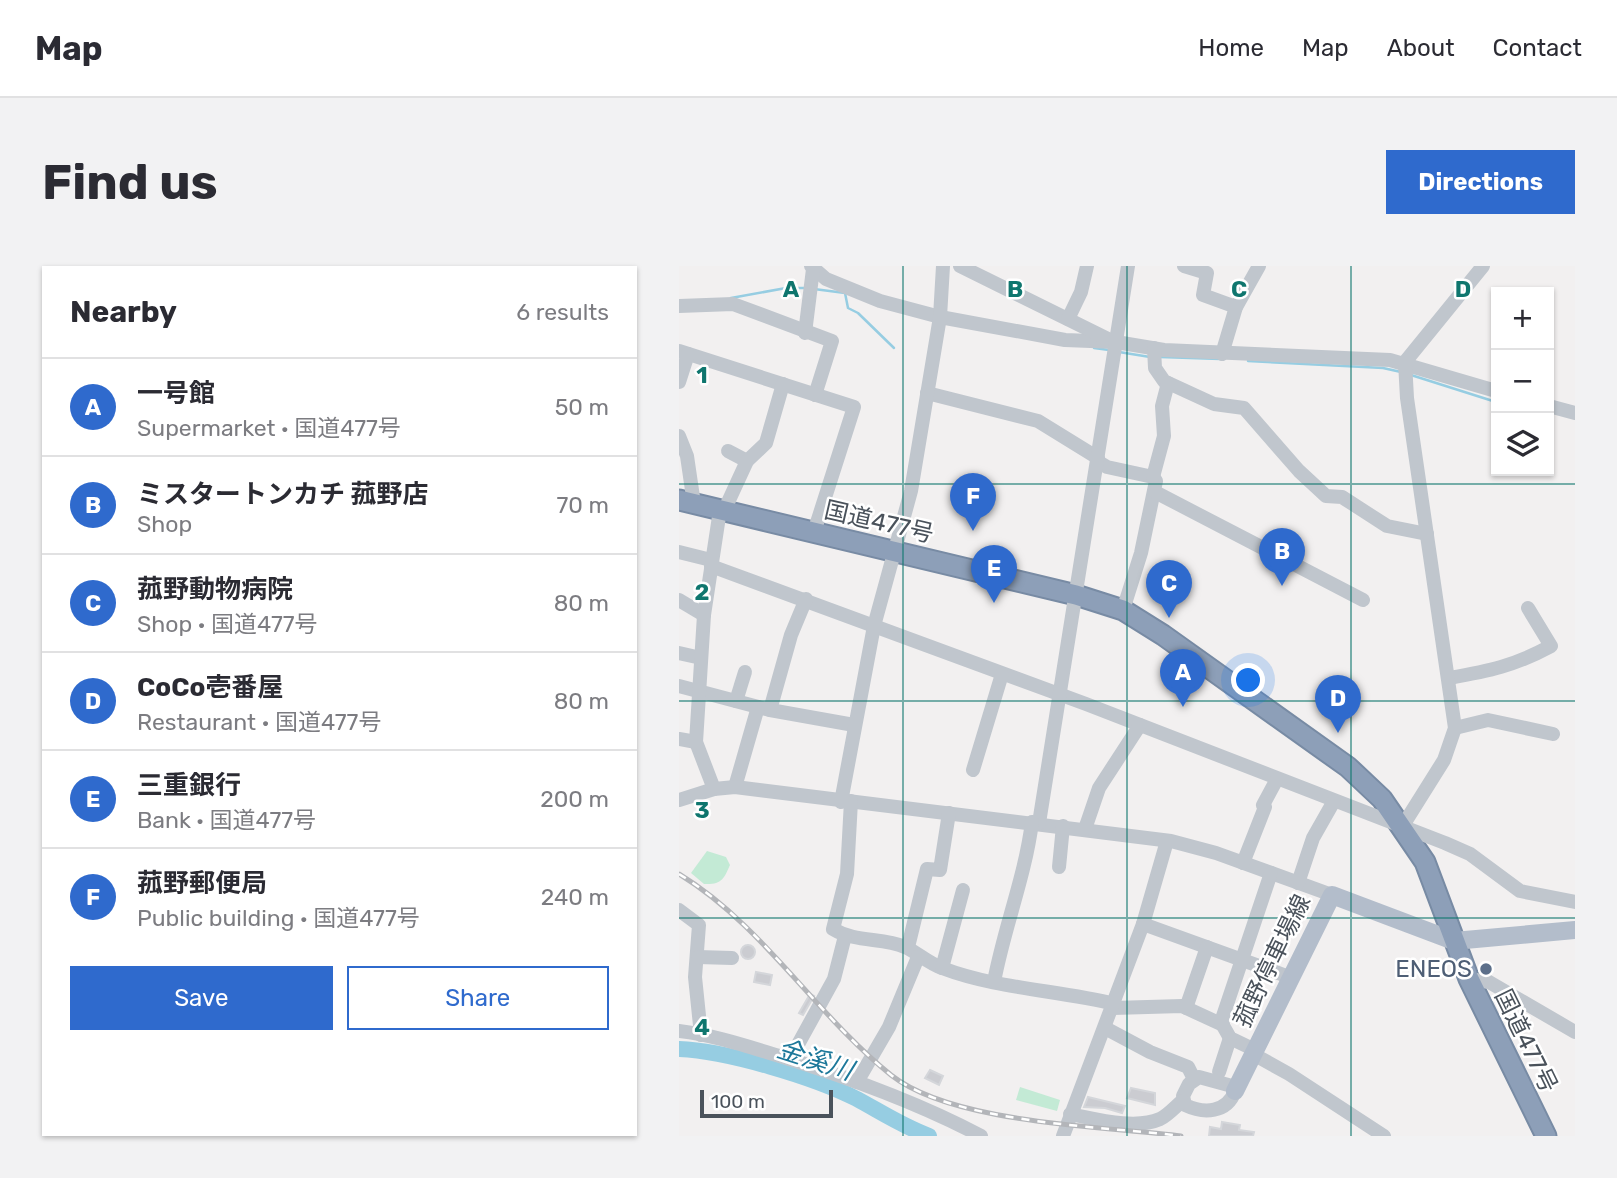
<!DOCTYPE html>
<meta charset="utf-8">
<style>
:root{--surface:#fff;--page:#f2f2f3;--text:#2b2b33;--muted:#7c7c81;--line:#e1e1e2;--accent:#2f6acd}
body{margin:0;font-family:Rubik,"Noto Sans JP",sans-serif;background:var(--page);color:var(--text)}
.controls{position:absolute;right:21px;top:21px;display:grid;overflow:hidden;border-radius:0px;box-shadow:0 2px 5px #0004}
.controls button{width:63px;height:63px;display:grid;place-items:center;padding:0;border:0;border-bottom:2px solid var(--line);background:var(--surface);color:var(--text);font:35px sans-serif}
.scale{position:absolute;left:21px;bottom:18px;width:133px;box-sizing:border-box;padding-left:7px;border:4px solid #4a525b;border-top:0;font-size:19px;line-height:24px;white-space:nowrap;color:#4a525b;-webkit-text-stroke:5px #fff;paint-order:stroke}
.you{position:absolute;left:570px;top:415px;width:24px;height:24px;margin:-18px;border:5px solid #fff;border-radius:50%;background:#1a73e8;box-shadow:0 0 0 10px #1a73e833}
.badge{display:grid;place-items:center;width:46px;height:46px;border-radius:50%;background:var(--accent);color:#fff;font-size:23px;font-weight:700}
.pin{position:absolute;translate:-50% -58px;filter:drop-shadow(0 2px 4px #0008)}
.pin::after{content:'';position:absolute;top:37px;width:24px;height:21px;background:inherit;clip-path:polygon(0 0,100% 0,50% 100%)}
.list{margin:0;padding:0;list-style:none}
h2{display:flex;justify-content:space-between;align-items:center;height:91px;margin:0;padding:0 28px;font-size:30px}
h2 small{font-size:23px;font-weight:400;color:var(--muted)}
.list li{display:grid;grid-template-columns:46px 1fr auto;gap:21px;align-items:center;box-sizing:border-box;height:98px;padding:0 28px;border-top:2px solid var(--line)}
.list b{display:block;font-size:26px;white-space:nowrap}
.list p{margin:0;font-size:23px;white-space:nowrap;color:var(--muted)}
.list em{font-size:23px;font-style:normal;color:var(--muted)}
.actions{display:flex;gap:14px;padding:21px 28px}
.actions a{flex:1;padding:16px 0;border:2px solid var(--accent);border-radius:0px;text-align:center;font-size:24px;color:var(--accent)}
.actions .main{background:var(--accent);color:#fff}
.icon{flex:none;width:38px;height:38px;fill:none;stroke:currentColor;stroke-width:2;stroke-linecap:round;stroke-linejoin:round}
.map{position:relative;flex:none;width:896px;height:870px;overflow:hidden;border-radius:0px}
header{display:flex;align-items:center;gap:42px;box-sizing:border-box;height:98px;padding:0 35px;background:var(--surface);border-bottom:2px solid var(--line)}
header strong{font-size:33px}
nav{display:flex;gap:38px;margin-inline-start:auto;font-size:24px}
.intro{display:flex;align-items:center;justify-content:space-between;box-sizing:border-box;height:168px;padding:0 42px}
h1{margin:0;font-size:49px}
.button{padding:18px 32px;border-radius:0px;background:var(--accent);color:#fff;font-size:24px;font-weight:700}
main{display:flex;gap:42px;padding:0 42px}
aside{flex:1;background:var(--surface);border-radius:0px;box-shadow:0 2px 5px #0004}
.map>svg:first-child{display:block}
</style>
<header>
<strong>Map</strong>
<nav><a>Home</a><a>Map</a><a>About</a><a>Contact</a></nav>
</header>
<div class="intro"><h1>Find us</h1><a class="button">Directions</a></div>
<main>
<aside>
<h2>Nearby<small>6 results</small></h2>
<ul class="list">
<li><span class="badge">A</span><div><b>一号館</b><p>Supermarket · 国道477号</p></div><em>50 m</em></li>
<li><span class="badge">B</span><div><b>ミスタートンカチ 菰野店</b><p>Shop</p></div><em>70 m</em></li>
<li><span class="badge">C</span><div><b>菰野動物病院</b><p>Shop · 国道477号</p></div><em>80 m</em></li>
<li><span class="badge">D</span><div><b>CoCo壱番屋</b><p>Restaurant · 国道477号</p></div><em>80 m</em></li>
<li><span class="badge">E</span><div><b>三重銀行</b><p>Bank · 国道477号</p></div><em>200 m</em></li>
<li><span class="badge">F</span><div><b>菰野郵便局</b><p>Public building · 国道477号</p></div><em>240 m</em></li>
</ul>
<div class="actions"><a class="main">Save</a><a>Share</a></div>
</aside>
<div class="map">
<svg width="896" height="870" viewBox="0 0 896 870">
<rect width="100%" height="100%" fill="#f2f0f0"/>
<g fill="#c3ead5">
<path d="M28,585L47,591L51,599C45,613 42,619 25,618L12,607Z"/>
<polygon points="341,821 381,834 378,845 337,834"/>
</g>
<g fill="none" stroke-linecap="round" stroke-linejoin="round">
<g stroke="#96cde2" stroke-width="2.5">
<polyline points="135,23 166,27 169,42 179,47 215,82"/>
<polyline points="52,32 107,22 125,22"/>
<polyline points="415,82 430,84"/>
<polyline points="440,86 471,91"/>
<polyline points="481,91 541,93"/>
<polyline points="569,95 704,102 722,106"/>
<polyline points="732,109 817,136"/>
</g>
<path stroke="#96cde2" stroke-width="16" d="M0,783C48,785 135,811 178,833C202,846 223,860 250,870"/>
</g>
<g fill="#cbccd1" stroke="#d4d6da" stroke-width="2">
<circle cx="69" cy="686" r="7"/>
<polygon points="77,706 93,709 91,719 75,716"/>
<polygon points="131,728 135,730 124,749 120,747"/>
<polygon points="251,804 264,810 260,819 246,812"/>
<polygon points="452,822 476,827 476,839 448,832"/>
<polygon points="409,831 446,840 443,847 426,842 405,841"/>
<polygon points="543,856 561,859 560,864 575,866 574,870 530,870 531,861 542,863"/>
</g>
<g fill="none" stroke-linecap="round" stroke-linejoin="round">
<defs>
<polyline id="highway" points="0,234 397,329 444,344 484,369 669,501 703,533 746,596 790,713 867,870"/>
</defs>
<use href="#highway" stroke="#788ba4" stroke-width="23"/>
<g stroke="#c0c6cd" stroke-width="14">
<polyline points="132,0 147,13 201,35 261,51 386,74 437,76 485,84 711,94 817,125"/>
<polyline points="281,0 429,73"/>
<polyline points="505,0 528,7 524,29 557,41"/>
<polyline points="0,40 54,38 153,75 136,129"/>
<polyline points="389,53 402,26 408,0"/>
<polyline points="126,67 134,3"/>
<polyline points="475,82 476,102 485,115 535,138 565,142 620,205 647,230 663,231 708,260 748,268"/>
<polyline points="0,85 175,141 135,266"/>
<polyline points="543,88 557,41 580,0"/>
<polyline points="0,116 9,88"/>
<polyline points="248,127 359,155 419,192"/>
<polyline points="870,140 896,147"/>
<polyline points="0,170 8,190 14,231"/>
<polyline points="49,185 68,195"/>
<polyline points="418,195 428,201 474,211 477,215 462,287 444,344"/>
<polyline points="474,211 485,170 483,140 489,117"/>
<polyline points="476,226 684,334"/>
<polyline points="45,245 68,195 87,177 104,118"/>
<polyline points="0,286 32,294"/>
<polyline points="32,300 407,438 766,577 791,588 841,625 896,636"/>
<polyline points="0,334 25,349"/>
<polyline points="0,387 22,392"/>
<path d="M770,412C810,405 835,400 872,380L849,342"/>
<polyline points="0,420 91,444 175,459"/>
<polyline points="57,435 66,406"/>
<polyline points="91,444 112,369 127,333"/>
<polyline points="776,462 809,454 874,468"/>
<polyline points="0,473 17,476"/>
<polyline points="294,504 323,408"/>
<polyline points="56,521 79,441"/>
<polyline points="35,523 17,476 25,349 41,244"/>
<polyline points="0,534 35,523 56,521 492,575 537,587 653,629"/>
<path d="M172,535L168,608L154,663C177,677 203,671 226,681C236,685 249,697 263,702C318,723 379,724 436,738"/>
<polyline points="162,536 195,360 232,225 261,51 264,0"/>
<polyline points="360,557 449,0"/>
<polyline points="723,561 765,494 776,462 728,132 726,96 804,0"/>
<polyline points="406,563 420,522 461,459"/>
<polyline points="564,597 586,541 584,539 598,513"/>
<polyline points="380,601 384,560"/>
<polyline points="619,617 634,572 655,535"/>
<polyline points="0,644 20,659 16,711 22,769"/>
<polyline points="464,658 613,712"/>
<polyline points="229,681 248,603 261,604 270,547"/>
<polyline points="19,691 53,692"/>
<polyline points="263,702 284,624"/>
<polyline points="790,713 810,716 896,766"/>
<path d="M315,716C325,662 346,611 353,556"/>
<polyline points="434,742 503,740 544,759"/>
<polyline points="507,742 528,681"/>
<polyline points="426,762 471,786 509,801 515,813"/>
<path d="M0,765C35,769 70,781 104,791C171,812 240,837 302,870"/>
<polyline points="576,784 551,772 542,756 592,607"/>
<polyline points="574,788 610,808 705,870"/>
<polyline points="111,793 155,713 166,670"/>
<polyline points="540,806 551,772"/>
<path d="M520,811L553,820L556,825C548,847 525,848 506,839L504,830L510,818Z"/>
<polyline points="178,816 210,761 239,691"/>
<path d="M391,848C417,853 456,864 481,853C489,849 496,841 503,835"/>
<polyline points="384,870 464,658 488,575"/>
</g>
<polyline stroke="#b3bdcb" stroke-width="18" points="556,825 653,629 775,675 896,664"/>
<use href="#highway" stroke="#8d9fb8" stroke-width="19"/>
<defs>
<path id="rail" d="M0,608C84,659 136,748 212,809C274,858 424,860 502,870"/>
</defs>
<use href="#rail" stroke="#b3b5b9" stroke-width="5"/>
<use href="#rail" stroke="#fff" stroke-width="2.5" stroke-dasharray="8" stroke-linecap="butt"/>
</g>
<path fill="none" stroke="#0f766e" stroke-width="2" stroke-opacity="0.55" d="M224,0V870M448,0V870M672,0V870M0,218H896M0,435H896M0,652H896"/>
<circle fill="#5c6f8a" stroke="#fff" stroke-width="2.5" cx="807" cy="703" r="7"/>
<g text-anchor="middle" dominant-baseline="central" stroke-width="5" stroke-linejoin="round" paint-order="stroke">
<g font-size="24" fill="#4a525b" stroke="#fff">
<text transform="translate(200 256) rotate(13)">国道477号</text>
<text transform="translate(593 695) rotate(-64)">菰野停車場線</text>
<text transform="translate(847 775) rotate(64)">国道477号</text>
</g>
<g font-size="24" fill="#4e5e75" stroke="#fff" text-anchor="end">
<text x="793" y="703">ENEOS</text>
</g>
<g font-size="26" font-style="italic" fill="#1d789a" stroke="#fff">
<text transform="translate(136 794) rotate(18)">金溪川</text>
</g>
</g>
<g font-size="23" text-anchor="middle" font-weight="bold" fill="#0f766e" stroke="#fff" stroke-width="5" stroke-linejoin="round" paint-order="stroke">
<text x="112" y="31">A</text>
<text x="336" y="31">B</text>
<text x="560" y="31">C</text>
<text x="784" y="31">D</text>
<text x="23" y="117">1</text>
<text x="23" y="334">2</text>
<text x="23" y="552">3</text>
<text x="23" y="769">4</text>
</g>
</svg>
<div class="controls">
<button>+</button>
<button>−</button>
<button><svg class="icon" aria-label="layers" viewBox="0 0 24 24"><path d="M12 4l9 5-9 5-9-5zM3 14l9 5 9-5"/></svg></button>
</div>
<div class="scale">100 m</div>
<div class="you"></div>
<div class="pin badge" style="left:504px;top:441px">A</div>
<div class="pin badge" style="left:603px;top:320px">B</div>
<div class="pin badge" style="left:490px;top:352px">C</div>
<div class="pin badge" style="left:659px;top:467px">D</div>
<div class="pin badge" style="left:315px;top:337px">E</div>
<div class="pin badge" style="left:294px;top:265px">F</div>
</div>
</main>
